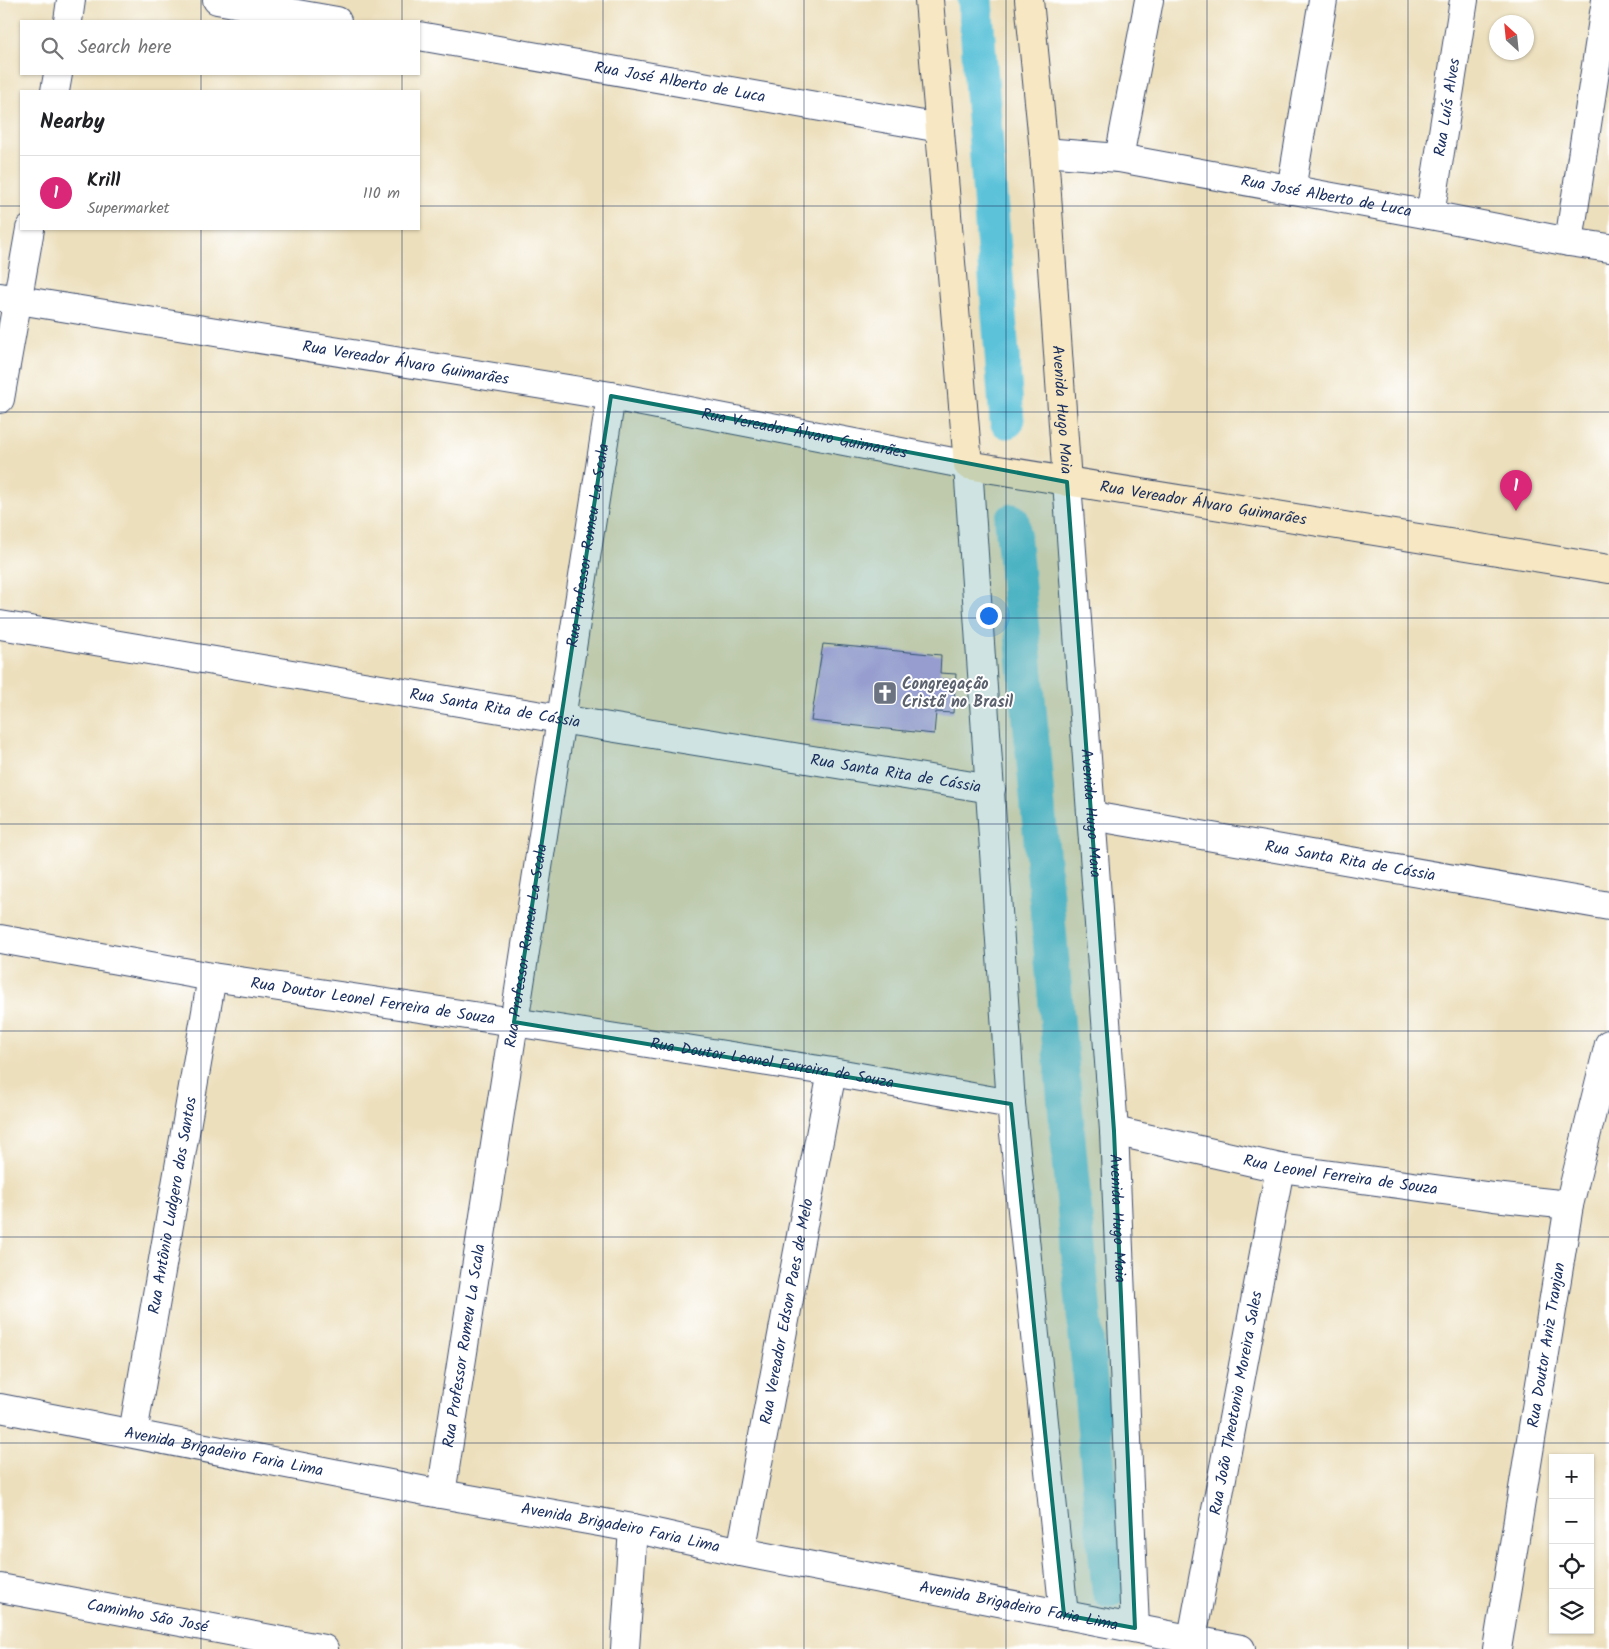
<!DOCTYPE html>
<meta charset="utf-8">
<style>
:root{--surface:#fff;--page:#f6f6f6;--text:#202124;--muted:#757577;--line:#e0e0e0;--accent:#db2777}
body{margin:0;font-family:Kalam,sans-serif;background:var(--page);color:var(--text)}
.controls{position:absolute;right:15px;bottom:15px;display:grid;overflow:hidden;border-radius:0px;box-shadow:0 1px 4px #0004}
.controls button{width:45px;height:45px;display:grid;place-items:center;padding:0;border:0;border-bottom:1px solid var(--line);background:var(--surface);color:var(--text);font:25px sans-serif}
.compass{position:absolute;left:1489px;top:15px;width:45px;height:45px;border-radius:50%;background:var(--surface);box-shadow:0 1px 4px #0004;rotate:333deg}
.you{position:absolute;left:988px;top:615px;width:18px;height:18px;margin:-12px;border:4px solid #fff;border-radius:50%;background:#1a73e8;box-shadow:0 0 0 8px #1a73e833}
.badge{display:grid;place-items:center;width:32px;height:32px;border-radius:50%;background:var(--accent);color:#fff;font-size:16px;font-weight:700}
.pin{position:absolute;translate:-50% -41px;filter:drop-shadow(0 1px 2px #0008)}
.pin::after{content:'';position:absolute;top:26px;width:18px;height:15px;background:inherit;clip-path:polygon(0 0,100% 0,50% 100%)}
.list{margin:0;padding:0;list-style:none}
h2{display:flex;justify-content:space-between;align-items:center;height:65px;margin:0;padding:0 20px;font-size:21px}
h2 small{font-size:16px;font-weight:400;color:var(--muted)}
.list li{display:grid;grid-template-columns:32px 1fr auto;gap:15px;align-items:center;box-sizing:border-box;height:75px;padding:0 20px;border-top:1px solid var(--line)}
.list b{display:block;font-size:19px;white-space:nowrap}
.list p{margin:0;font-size:16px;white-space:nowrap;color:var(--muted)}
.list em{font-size:16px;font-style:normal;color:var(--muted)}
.icon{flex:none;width:28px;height:28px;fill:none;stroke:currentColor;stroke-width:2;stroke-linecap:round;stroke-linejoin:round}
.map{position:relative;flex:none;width:1609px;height:1649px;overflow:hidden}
.search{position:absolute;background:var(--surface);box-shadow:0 1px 4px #0004;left:20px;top:20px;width:400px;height:55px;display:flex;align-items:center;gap:12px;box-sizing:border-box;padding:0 18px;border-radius:0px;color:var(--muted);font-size:19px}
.panel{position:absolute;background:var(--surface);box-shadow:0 1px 4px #0004;left:20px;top:90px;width:400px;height:140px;border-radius:0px}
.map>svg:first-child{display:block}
</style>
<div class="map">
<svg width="1609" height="1649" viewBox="0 0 1609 1649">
<rect width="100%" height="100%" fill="#fff"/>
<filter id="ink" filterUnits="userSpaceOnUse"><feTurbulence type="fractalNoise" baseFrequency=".02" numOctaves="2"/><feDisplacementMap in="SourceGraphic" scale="10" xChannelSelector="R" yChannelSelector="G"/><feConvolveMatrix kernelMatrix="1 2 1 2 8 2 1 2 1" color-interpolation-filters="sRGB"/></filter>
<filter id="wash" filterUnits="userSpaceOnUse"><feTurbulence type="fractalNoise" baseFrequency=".0096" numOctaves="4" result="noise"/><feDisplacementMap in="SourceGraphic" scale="20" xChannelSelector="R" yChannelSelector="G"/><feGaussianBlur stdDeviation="1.12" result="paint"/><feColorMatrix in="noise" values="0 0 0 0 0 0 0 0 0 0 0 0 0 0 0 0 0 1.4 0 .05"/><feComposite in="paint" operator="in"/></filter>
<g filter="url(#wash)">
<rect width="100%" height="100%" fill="#ecdfbc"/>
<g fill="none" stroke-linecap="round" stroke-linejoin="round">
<g stroke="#5bc2d9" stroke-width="35">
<polyline points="975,0 1007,421"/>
<polyline points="1012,521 1109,1590"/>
</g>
</g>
<g id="blocks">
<polygon fill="#b9a7e8" points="823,644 941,655 940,673 956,674 953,713 936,712 934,734 811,721"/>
</g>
</g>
<g filter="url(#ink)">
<use href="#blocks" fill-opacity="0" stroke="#3a496c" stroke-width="1"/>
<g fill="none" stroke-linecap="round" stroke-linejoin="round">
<defs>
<g id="street">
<polyline points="217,0 337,21"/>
<polyline points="68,21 71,0"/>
<path id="s1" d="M419,36L940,128"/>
<polyline points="55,91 58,74"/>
<path id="s2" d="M1044,152L1119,158L1430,215L1569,242L1609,248"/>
<polyline points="1119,158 1149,0"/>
<polyline points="1291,190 1323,0"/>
<path id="s3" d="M1430,215L1464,0"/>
<polyline points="1569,242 1606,0"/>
<path id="s4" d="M0,297L611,396L968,465L1011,1104L1064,1615"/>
<polyline points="0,399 30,229"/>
<path id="s5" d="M1067,482L1114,1131L1135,1628"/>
<path id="s6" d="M0,625L560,719L991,789"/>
<path id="s7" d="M1092,816L1609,906"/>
<path id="s8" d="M0,939L212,977L514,1022L832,1072L1011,1104"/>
<path id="s9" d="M1114,1131L1280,1168L1494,1197L1569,1205"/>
<path id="s10" d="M0,1408L441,1494L633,1528L741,1552L1241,1649"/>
<path id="s11" d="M133,1433L212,977"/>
<path id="s12" d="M441,1494L611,396"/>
<path id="s13" d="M741,1552L832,1072"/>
<path id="s14" d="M0,1588L324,1649"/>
<path id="s15" d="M1192,1638L1280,1168"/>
<polyline points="625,1649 633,1528"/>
<path id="s16" d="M1497,1649L1569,1205L1609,1044"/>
</g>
<g id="secondary">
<path id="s17" d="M929,0L968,465L1609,569"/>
<path id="s18" d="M1029,0L1044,152L1067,482"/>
</g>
</defs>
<use href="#street" stroke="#3a496c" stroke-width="30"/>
<use href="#secondary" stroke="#3a496c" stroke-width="30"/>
<use href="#street" stroke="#fff" stroke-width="28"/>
<use href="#secondary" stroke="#f7e8c3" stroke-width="28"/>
</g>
</g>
<path fill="#0f766e" fill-opacity="0.2" stroke="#0f766e" stroke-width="4" stroke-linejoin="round" d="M611,396L1067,482L1114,1131L1135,1628L1064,1615L1011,1104L514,1022Z"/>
<path fill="none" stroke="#1b2f5e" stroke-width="1" stroke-opacity="0.55" d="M201,0V21M402,0V21M603,0V1649M804,0V1649M1006,0V1649M1207,0V1649M1408,0V1649M201,74V91M402,74V91M0,206H21M419,206H1609M201,229V1649M402,229V1649M0,412H1609M0,618H1609M0,824H1609M0,1031H1609M0,1237H1609M0,1443H1609"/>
<defs>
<symbol id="church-square" viewBox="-11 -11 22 22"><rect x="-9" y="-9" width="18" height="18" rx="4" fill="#6b7280" stroke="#fff"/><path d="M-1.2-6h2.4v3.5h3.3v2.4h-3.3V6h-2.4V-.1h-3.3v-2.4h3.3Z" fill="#fff"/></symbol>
</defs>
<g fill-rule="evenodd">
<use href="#church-square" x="871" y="679" width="28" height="28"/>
</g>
<g text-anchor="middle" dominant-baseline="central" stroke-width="4" stroke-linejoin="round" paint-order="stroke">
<g font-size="16" fill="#1b2f5e" stroke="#fff">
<text stroke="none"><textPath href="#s1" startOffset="265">Rua José Alberto de Luca</textPath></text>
<text stroke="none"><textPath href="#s3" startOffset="109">Rua Luís Alves</textPath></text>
<text stroke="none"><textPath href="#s2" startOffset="286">Rua José Alberto de Luca</textPath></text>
<text stroke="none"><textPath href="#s4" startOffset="411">Rua Vereador Álvaro Guimarães</textPath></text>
<text stroke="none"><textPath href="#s18" startOffset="411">Avenida Hugo Maia</textPath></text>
<text stroke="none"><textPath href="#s4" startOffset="816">Rua Vereador Álvaro Guimarães</textPath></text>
<text stroke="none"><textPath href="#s17" startOffset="705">Rua Vereador Álvaro Guimarães</textPath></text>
<text stroke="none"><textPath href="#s12" startOffset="960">Rua Professor Romeu La Scala</textPath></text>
<text stroke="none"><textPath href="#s6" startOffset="502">Rua Santa Rita de Cássia</textPath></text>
<text stroke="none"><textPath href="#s6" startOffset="908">Rua Santa Rita de Cássia</textPath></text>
<text stroke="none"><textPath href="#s5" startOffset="332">Avenida Hugo Maia</textPath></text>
<text stroke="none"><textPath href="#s7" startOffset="262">Rua Santa Rita de Cássia</textPath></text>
<text stroke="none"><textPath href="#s12" startOffset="555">Rua Professor Romeu La Scala</textPath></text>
<text stroke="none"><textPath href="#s8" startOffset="378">Rua Doutor Leonel Ferreira de Souza</textPath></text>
<text stroke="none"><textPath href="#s8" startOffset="782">Rua Doutor Leonel Ferreira de Souza</textPath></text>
<text stroke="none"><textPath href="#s9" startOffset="231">Rua Leonel Ferreira de Souza</textPath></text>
<text stroke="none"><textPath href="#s11" startOffset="231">Rua Antônio Ludgero dos Santos</textPath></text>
<text stroke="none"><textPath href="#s5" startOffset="738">Avenida Hugo Maia</textPath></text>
<text stroke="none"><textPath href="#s13" startOffset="245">Rua Vereador Edson Paes de Melo</textPath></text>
<text stroke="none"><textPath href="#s12" startOffset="150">Rua Professor Romeu La Scala</textPath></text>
<text stroke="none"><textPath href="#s16" startOffset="308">Rua Doutor Aniz Tranjan</textPath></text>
<text stroke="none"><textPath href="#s15" startOffset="239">Rua João Theotonio Moreira Sales</textPath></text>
<text stroke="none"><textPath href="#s10" startOffset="228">Avenida Brigadeiro Faria Lima</textPath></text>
<text stroke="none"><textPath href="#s10" startOffset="632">Avenida Brigadeiro Faria Lima</textPath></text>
<text stroke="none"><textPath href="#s10" startOffset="1038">Avenida Brigadeiro Faria Lima</textPath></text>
<text stroke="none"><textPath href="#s14" startOffset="150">Caminho São José</textPath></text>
</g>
<g font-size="16" font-weight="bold" fill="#5b616d" stroke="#fff" text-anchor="start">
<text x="902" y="684">Congregação<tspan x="902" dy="18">Cristã no Brasil</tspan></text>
</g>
</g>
</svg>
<div class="controls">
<button>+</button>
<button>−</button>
<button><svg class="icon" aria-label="locate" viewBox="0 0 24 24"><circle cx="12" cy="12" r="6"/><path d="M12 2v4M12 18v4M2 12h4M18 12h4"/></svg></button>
<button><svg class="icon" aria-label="layers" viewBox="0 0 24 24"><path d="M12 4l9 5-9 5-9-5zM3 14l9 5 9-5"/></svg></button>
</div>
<svg class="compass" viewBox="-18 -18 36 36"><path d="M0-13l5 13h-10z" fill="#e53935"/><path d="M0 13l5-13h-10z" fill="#757577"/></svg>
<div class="you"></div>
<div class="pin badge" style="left:1516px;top:511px">1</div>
<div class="search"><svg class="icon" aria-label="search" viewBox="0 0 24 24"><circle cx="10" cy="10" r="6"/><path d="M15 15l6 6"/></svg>Search here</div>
<section class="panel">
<h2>Nearby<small></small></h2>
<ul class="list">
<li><span class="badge">1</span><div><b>Krill</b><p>Supermarket</p></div><em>110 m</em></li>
</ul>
</section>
</div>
